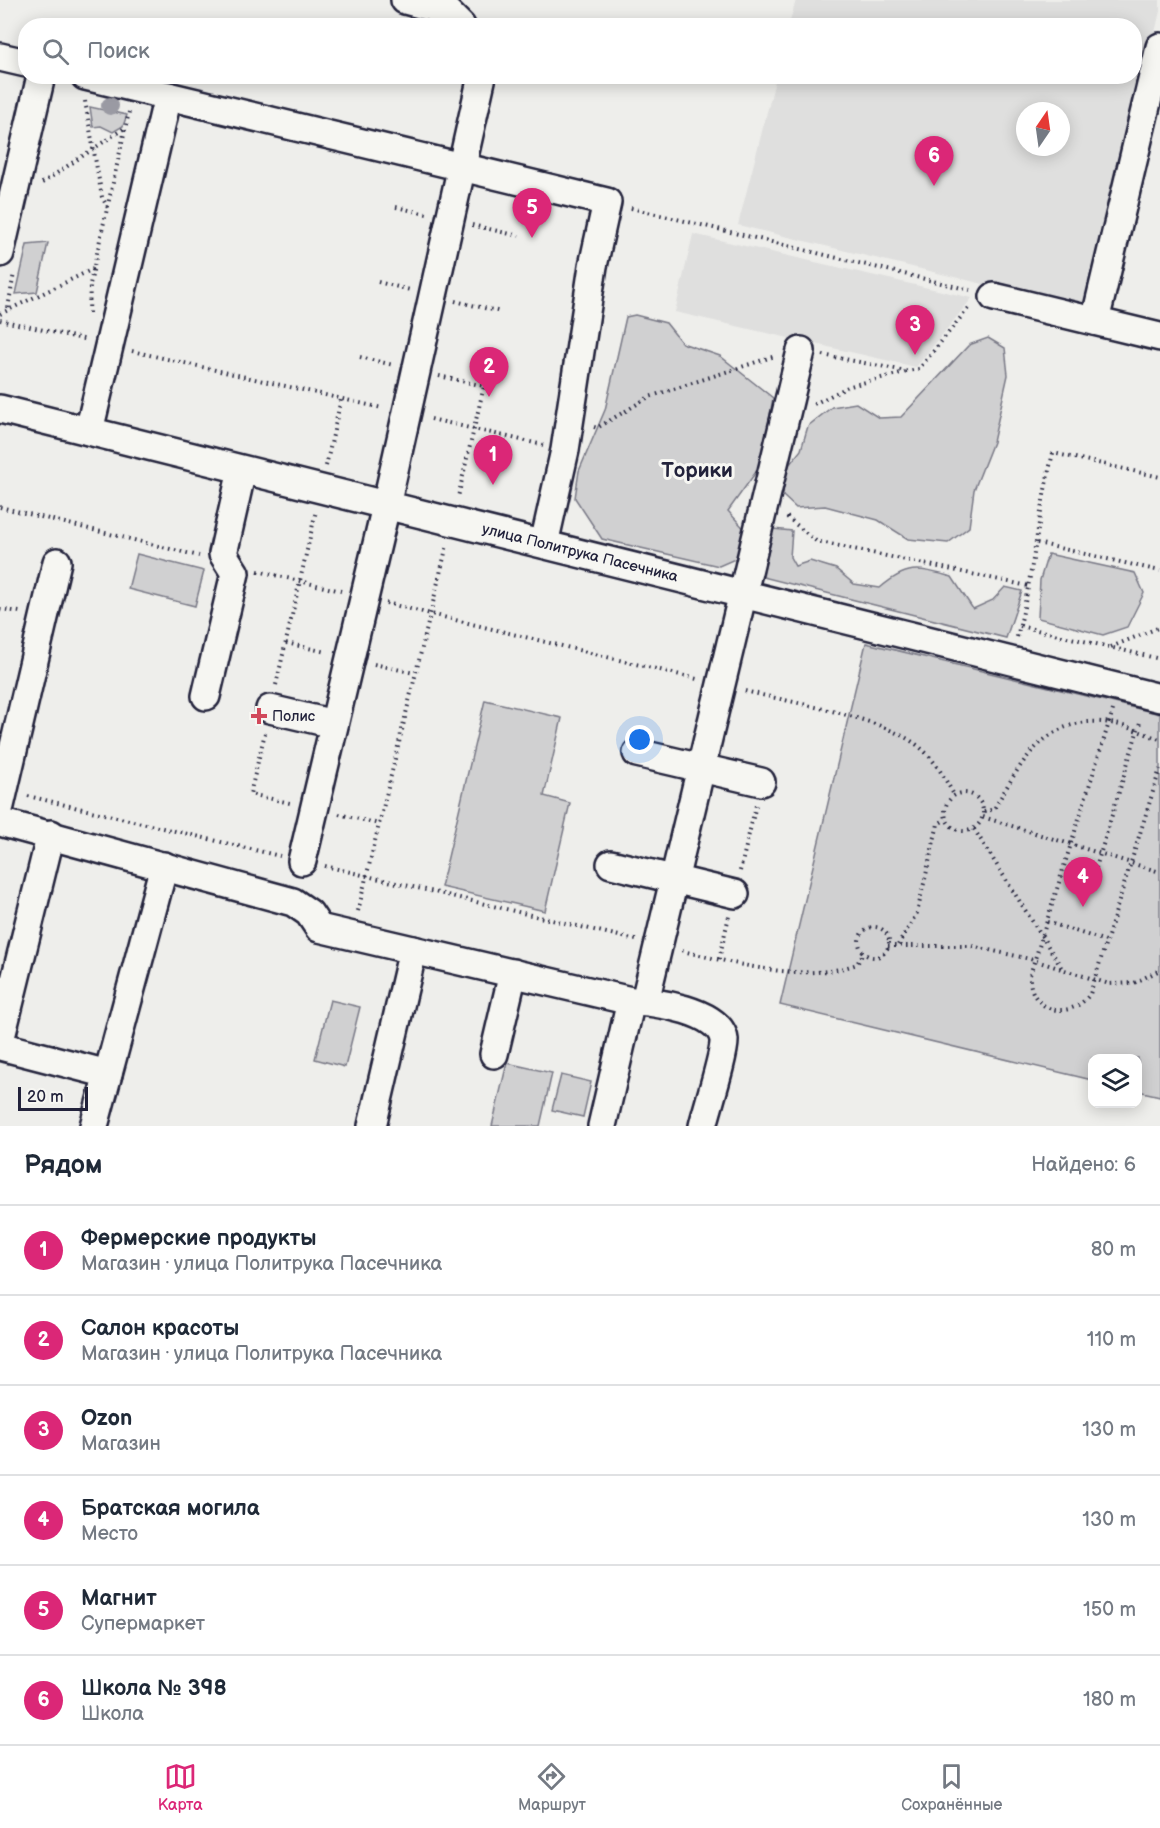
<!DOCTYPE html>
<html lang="ru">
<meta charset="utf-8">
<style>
:root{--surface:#fff;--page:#f6f6f7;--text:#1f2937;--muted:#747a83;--line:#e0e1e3;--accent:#db2777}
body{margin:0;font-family:"Balsamiq Sans",sans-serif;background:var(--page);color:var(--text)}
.controls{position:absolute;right:18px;bottom:18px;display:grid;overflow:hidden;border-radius:12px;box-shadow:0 3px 15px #0003}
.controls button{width:54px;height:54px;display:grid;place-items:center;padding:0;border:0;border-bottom:2px solid var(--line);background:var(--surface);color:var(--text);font:30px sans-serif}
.compass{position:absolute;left:1016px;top:102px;width:54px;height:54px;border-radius:50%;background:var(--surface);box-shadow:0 3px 15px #0003;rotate:13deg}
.scale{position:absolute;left:18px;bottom:15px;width:70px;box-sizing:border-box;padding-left:6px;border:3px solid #22223b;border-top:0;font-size:16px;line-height:21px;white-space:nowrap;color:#22223b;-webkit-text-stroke:4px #f6f6f2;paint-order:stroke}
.you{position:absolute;left:640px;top:740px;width:21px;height:21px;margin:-15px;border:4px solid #fff;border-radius:50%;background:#1a73e8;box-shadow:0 0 0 9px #1a73e833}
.badge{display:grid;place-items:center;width:39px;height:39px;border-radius:50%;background:var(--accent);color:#fff;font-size:20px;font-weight:700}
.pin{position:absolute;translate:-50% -50px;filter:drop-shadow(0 2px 3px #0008)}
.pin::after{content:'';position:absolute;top:32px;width:21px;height:18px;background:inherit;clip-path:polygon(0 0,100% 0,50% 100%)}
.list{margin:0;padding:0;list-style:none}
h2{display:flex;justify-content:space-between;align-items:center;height:78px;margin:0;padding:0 24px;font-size:26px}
h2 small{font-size:20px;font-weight:400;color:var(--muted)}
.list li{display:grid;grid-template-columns:39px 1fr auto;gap:18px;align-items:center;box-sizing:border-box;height:90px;padding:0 24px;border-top:2px solid var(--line)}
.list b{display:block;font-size:22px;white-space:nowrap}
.list p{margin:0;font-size:20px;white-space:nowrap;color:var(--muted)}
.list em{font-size:20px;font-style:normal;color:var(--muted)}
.icon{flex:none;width:33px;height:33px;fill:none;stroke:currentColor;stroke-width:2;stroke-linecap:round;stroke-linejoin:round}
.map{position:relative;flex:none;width:1160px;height:1126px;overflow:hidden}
.search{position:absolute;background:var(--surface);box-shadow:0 3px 15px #0003;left:18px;right:18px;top:18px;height:66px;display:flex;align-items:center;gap:15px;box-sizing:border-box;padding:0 21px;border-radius:24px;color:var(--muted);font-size:22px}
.sheet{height:618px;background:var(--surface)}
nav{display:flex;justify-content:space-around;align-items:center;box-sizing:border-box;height:84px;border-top:2px solid var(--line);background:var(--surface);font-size:16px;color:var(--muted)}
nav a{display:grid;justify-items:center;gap:3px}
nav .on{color:var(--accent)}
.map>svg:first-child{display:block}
</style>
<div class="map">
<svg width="1160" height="1126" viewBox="0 0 1160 1126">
<rect width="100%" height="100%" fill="#eeeeeb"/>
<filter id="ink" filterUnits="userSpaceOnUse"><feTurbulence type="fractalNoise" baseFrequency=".0167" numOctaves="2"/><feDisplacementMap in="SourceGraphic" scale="12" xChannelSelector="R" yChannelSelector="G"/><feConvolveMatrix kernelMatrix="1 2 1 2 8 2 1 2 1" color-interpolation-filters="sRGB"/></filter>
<g filter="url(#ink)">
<g fill="#dfdfde" fill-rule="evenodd">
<path d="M796,0H1160V11L1091,310L738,225L776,77L1134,76V26L789,25ZM1025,111H1061V147H1025Z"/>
<polygon points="693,234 972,298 916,367 675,312"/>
</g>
<g fill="#d0d0d1" stroke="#797986" stroke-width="1.5">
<polygon points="90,107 127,115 123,126 113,132 101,126 93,127"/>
<polygon points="48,243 37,292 16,294 27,245"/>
<polygon points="635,315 666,323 682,343 720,356 773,398 761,465 728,511 748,533 744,555 719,566 602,539 575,498 579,471 605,410 626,317"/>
<polygon points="988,338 1005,348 1008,375 993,442 974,490 969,527 948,543 908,539 878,520 825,506 796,508 783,496 785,470 801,450 808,426 832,407 856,403 879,418 901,417 969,345"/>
<path d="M773,529L792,531L790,557L795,566L810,561L836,569L854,584L880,588C908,564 918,568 952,577L973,609L993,600L1005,587L1022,591L1006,638L763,577Z"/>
<polygon points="137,554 204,571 195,606 128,589"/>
<polygon points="1048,554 1135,573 1144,593 1127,627 1103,635 1038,618 1040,580"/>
<polygon points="866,643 1160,714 1160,1096 1138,1091 1138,1058 1092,1058 1092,1080 780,1005"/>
<polygon points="485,700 562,718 544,796 570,803 545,911 441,887"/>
<polygon points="330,1000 360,1007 345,1067 315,1059"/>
<polygon points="507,1063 552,1073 540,1126 492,1126"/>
<polygon points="561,1075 591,1082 583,1117 552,1110"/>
</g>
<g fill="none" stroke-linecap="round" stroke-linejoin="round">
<defs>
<g id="minor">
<polyline points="405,0 446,11 461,26"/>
<polyline points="0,57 26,63"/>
<polyline points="85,76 607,202 593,266 565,450 544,544"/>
<polyline points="0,253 41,76"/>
<polyline points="994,297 1160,337"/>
<polyline points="1095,321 1160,47"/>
<polyline points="0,409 1160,698"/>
<polyline points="89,431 168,96"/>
<polyline points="206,696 235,573 223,554 242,470"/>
<polyline points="270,709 334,724"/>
<polyline points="637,753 761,782"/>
<polyline points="0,806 57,562"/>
<path d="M0,822L293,902L309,913L319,928L631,1001C654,1001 721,1011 724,1040C725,1053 707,1109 703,1126"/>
<polyline points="302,861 386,506 482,76"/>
<polyline points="611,864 735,894"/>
<polyline points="645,1001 801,351"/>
<polyline points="0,1041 51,834"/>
<polyline points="0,1046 108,1074"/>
<polyline points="494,1054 513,973"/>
<polyline points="94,1126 164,866"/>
<polyline points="372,1126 413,950"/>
<polyline points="602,1126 631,1001"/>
</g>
</defs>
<use href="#minor" stroke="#22223b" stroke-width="32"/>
<g stroke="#22223b" stroke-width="4" stroke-dasharray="1.5 4.5" stroke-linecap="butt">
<polyline points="85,101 102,197 108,208"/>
<polyline points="42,183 126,127"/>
<polyline points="396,207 427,214"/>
<polyline points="631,208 970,290"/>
<polyline points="472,225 519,236"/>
<polyline points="378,282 410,290"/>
<polyline points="455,301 501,312"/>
<polyline points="8,308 14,273"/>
<polyline points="89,313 90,284 129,112"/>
<polyline points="0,314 93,269"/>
<polyline points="0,320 87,340"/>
<polyline points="132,351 382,408"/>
<polyline points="823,355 906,371 919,369 970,306"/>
<polyline points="360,357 393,365"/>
<polyline points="439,376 484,386 458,497"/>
<polyline points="814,404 850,386 905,372"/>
<polyline points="431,419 543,445"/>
<polyline points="594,427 597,428 649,397 775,356"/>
<polyline points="326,466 341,399"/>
<polyline points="0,507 199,556"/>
<polyline points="787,517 816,541 1028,586"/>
<polyline points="1037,543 1160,571"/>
<polyline points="258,571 341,591"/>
<polyline points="386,603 697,679"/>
<polyline points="0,609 20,612"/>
<polyline points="1020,626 1160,659"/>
<path d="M1017,637C1033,576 1038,514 1053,453L1160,477"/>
<polyline points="286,643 326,652"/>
<polyline points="1111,647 1160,627"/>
<polyline points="374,664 414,673"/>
<polyline points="276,685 316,511"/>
<path d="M745,691C793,703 889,718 923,750C937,763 945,779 954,795"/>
<path d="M1113,710L1030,975C1028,1012 1070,1022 1090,994L1160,769"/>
<polyline points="265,733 250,794 290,803"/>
<circle cx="964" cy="812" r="19"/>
<polyline points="28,796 280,856"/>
<path d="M984,812L994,809C1019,766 1043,718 1102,722C1121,723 1142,733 1160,739"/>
<polyline points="339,814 379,824"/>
<polyline points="983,817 1160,872"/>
<polyline points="974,829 1063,970"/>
<polyline points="325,866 636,940"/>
<polyline points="740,871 756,805"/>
<polyline points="1089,891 1141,719"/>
<polyline points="358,911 447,545"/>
<polyline points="1047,922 1106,941"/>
<circle cx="874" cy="942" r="15"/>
<polyline points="898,945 917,913 938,824 946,819"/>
<polyline points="888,946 971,946 1030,959 1109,984 1134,983 1160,970"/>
<path d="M682,951C736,963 802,984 857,964L863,953"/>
<polyline points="719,959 729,916"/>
</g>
<use href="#minor" stroke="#f6f6f2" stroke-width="27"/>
</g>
<circle fill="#9a9aa3" cx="110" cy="106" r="9"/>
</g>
<path fill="#d1495b" stroke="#f6f6f2" stroke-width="2" d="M256 707h6v6h6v6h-6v6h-6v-6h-6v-6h6z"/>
<g text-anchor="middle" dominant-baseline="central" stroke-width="6" stroke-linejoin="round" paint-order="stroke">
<g font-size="15" fill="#22223b" stroke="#f6f6f2">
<text transform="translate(580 553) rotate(14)">улица Политрука Пасечника</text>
</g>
<g font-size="15" fill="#22223b" stroke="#f6f6f2" text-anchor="start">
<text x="272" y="716">Полис</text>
</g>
<g font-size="21" font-weight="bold" fill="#22223b" stroke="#f6f6f2">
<text x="697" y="470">Торики</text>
</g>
</g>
</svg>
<div class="controls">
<button><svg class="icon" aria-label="layers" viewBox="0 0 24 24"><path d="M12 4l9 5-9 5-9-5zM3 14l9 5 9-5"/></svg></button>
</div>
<svg class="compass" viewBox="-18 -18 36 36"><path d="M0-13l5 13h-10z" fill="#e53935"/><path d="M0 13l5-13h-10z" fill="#747a83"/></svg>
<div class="scale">20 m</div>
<div class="you"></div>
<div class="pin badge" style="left:493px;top:485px">1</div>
<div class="pin badge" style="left:489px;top:397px">2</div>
<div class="pin badge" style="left:915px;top:355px">3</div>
<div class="pin badge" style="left:1083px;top:907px">4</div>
<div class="pin badge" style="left:532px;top:238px">5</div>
<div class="pin badge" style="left:934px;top:186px">6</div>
<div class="search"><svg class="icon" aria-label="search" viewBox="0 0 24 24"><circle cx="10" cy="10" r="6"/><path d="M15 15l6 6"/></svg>Поиск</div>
</div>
<section class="sheet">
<h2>Рядом<small>Найдено: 6</small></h2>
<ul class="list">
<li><span class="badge">1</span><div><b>Фермерские продукты</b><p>Магазин · улица Политрука Пасечника</p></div><em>80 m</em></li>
<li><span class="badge">2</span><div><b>Салон красоты</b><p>Магазин · улица Политрука Пасечника</p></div><em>110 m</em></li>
<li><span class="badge">3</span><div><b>Ozon</b><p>Магазин</p></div><em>130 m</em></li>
<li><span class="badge">4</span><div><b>Братская могила</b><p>Место</p></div><em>130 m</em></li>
<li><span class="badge">5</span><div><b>Магнит</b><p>Супермаркет</p></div><em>150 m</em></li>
<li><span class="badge">6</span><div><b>Школа № 398</b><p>Школа</p></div><em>180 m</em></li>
</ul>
</section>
<nav>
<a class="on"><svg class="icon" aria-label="map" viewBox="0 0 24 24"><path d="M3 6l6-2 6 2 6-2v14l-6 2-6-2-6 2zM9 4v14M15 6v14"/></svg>Карта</a>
<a><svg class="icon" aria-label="directions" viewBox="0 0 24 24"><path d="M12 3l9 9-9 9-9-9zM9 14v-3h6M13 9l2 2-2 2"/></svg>Маршрут</a>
<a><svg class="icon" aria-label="saved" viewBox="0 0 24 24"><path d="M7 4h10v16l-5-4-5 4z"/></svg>Сохранённые</a>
</nav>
